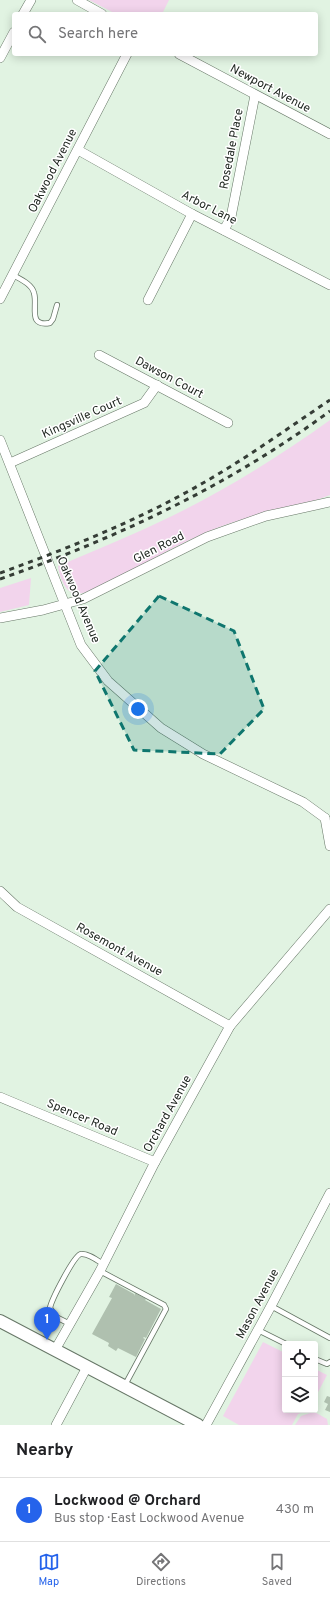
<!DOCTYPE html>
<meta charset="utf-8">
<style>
:root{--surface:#fff;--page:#f2f2f2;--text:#202124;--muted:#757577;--line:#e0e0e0;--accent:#2563eb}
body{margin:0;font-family:Overpass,sans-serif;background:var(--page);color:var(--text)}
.controls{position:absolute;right:12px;bottom:12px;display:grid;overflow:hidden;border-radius:4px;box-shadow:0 2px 10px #0003}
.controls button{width:36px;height:36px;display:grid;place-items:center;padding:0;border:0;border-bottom:1px solid var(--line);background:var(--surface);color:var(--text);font:20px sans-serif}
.you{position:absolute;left:138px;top:709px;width:14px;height:14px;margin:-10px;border:3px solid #fff;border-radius:50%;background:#1a73e8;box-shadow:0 0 0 6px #1a73e833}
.badge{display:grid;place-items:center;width:26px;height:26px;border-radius:50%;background:var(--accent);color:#fff;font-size:13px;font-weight:700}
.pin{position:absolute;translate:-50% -33px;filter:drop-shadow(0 1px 2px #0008)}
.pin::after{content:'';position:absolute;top:21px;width:14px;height:12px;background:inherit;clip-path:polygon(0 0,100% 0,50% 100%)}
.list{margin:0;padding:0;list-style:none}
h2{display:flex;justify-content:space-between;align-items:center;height:52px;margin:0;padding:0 16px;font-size:17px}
h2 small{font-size:13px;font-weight:400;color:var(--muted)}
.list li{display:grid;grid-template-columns:26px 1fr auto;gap:12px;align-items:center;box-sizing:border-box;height:64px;padding:0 16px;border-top:1px solid var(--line)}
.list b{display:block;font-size:15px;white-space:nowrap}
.list p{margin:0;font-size:13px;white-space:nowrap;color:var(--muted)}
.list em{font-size:13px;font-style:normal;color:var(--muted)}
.icon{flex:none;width:22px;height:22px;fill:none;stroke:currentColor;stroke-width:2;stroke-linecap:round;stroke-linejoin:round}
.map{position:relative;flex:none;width:330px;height:1425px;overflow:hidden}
.search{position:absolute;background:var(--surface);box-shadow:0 2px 10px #0003;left:12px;right:12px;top:12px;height:44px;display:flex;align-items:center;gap:10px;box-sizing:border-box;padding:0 14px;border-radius:4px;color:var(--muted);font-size:15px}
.sheet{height:116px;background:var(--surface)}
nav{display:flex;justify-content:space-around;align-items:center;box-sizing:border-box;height:56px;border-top:1px solid var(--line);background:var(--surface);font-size:11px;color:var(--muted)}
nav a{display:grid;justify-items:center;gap:2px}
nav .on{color:var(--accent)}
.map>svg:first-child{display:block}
</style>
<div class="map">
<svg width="330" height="1425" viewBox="0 0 330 1425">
<rect width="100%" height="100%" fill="#e1f3e2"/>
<g fill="#f2d4ec">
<polygon points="89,0 169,0 162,14 116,14"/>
<path d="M330,420V495C305,505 277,510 251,517C223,524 195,537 169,550C152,559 92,595 76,594C65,593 59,575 58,566C96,550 135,534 172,516C227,489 280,456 330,420Z"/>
<polygon points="31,578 29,605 0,612 0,588"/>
<polygon points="263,1342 285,1353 285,1410 309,1410 298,1414 292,1425 239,1425 223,1416"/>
<polygon points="315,1369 327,1375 315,1398"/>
<polygon points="311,1410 327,1419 328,1425 295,1425 301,1416 310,1413"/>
</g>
<g fill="#afc0af">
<polygon points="116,1284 134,1294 134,1296 135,1293 146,1299 145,1300 161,1309 146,1338 144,1337 143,1338 145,1339 136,1357 118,1348 116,1351 108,1346 109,1343 92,1334 112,1298 109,1297"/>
<polygon points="327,1396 330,1397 330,1412 325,1410 328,1404 324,1402"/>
</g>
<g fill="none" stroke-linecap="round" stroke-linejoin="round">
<defs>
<g id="lane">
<path d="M13,275C20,279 32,284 34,293C38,306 27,327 50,323L53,319L57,305"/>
<polyline points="100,1271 164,1305 166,1309 125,1385"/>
<polyline points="271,1306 330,1338"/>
<path d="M70,1324L56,1317L50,1308C51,1301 74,1255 81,1254C88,1253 97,1260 103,1264"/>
<polyline points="258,1330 286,1344"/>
<polyline points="315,1359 327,1364 330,1362"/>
</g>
<g id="street">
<polyline points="77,0 102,14"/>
<polyline points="23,14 31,0"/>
<polyline points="179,54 330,134"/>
<polyline points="0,58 14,32"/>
<polyline points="78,150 192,214 330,285"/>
<polyline points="224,230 231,217 255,95"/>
<polyline points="0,299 127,54"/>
<polyline points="148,300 192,214"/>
<polyline points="99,355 228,423"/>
<polyline points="0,440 81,645 108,681 161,728 203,754 303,802 325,818"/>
<polyline points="10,463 144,403 157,385"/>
<polyline points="0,618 43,610 83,599 207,537 266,516 330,502"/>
<polyline points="325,818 330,846"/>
<polyline points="0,891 17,907 230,1026"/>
<polyline points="0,1097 155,1162"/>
<polyline points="55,1350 100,1271 155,1162 230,1026 330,909"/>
<polyline points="56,1425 87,1367"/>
<polyline points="206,1425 271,1306 330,1193"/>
</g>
<polyline id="secondary" points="0,1321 198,1425"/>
</defs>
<use href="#lane" stroke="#677767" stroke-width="6"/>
<use href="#street" stroke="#677767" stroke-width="10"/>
<use href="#secondary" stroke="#677767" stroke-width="14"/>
<use href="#lane" stroke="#fff" stroke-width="4.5"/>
<use href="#street" stroke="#fff" stroke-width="9"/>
<use href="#secondary" stroke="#fff" stroke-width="12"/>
<g stroke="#353d36" stroke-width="3" stroke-dasharray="5 5" stroke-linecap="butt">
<path d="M0,573C69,548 139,520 203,483C247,458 288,428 330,400"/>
<path d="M0,579C117,538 230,485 330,411"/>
</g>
</g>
<path fill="#0f766e" fill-opacity="0.2" stroke="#0f766e" stroke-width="3" stroke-dasharray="8 5" stroke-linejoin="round" d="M159,596L234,631L264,709L220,754L134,750L95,671Z"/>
<g text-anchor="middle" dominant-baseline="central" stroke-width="3" stroke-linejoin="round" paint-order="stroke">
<g font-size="12" fill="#212822" stroke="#fff">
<text transform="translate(270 89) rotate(28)">Newport Avenue</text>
<text transform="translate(232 149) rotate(-79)">Rosedale Place</text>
<text transform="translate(53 171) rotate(-63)">Oakwood Avenue</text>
<text transform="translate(209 208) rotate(27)">Arbor Lane</text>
<text transform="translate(169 378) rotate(28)">Dawson Court</text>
<text transform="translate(82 418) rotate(-24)">Kingsville Court</text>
<text transform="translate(159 548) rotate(-27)">Glen Road</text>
<text transform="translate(78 600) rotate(67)">Oakwood Avenue</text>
<text transform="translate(119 950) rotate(29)">Rosemont Avenue</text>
<text transform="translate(168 1114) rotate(-61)">Orchard Avenue</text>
<text transform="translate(82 1118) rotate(23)">Spencer Road</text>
<text transform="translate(258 1304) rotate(-62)">Mason Avenue</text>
</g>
</g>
</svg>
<div class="controls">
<button><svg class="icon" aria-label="locate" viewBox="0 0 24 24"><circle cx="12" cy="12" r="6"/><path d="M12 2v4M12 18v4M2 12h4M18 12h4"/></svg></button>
<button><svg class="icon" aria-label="layers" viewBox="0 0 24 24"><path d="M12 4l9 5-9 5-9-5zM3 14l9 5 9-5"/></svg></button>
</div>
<div class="you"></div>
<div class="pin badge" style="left:47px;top:1340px">1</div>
<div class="search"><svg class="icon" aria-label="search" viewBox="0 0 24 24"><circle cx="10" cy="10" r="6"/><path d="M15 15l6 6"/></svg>Search here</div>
</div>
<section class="sheet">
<h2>Nearby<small></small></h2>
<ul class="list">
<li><span class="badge">1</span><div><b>Lockwood @ Orchard</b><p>Bus stop · East Lockwood Avenue</p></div><em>430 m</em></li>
</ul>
</section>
<nav>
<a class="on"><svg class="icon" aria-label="map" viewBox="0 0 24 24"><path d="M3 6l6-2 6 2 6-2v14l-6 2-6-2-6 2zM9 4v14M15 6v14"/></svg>Map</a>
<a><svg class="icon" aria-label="directions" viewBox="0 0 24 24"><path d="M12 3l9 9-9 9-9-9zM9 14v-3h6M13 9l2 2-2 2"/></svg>Directions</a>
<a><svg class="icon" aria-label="saved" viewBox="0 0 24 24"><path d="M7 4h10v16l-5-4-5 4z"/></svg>Saved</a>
</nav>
